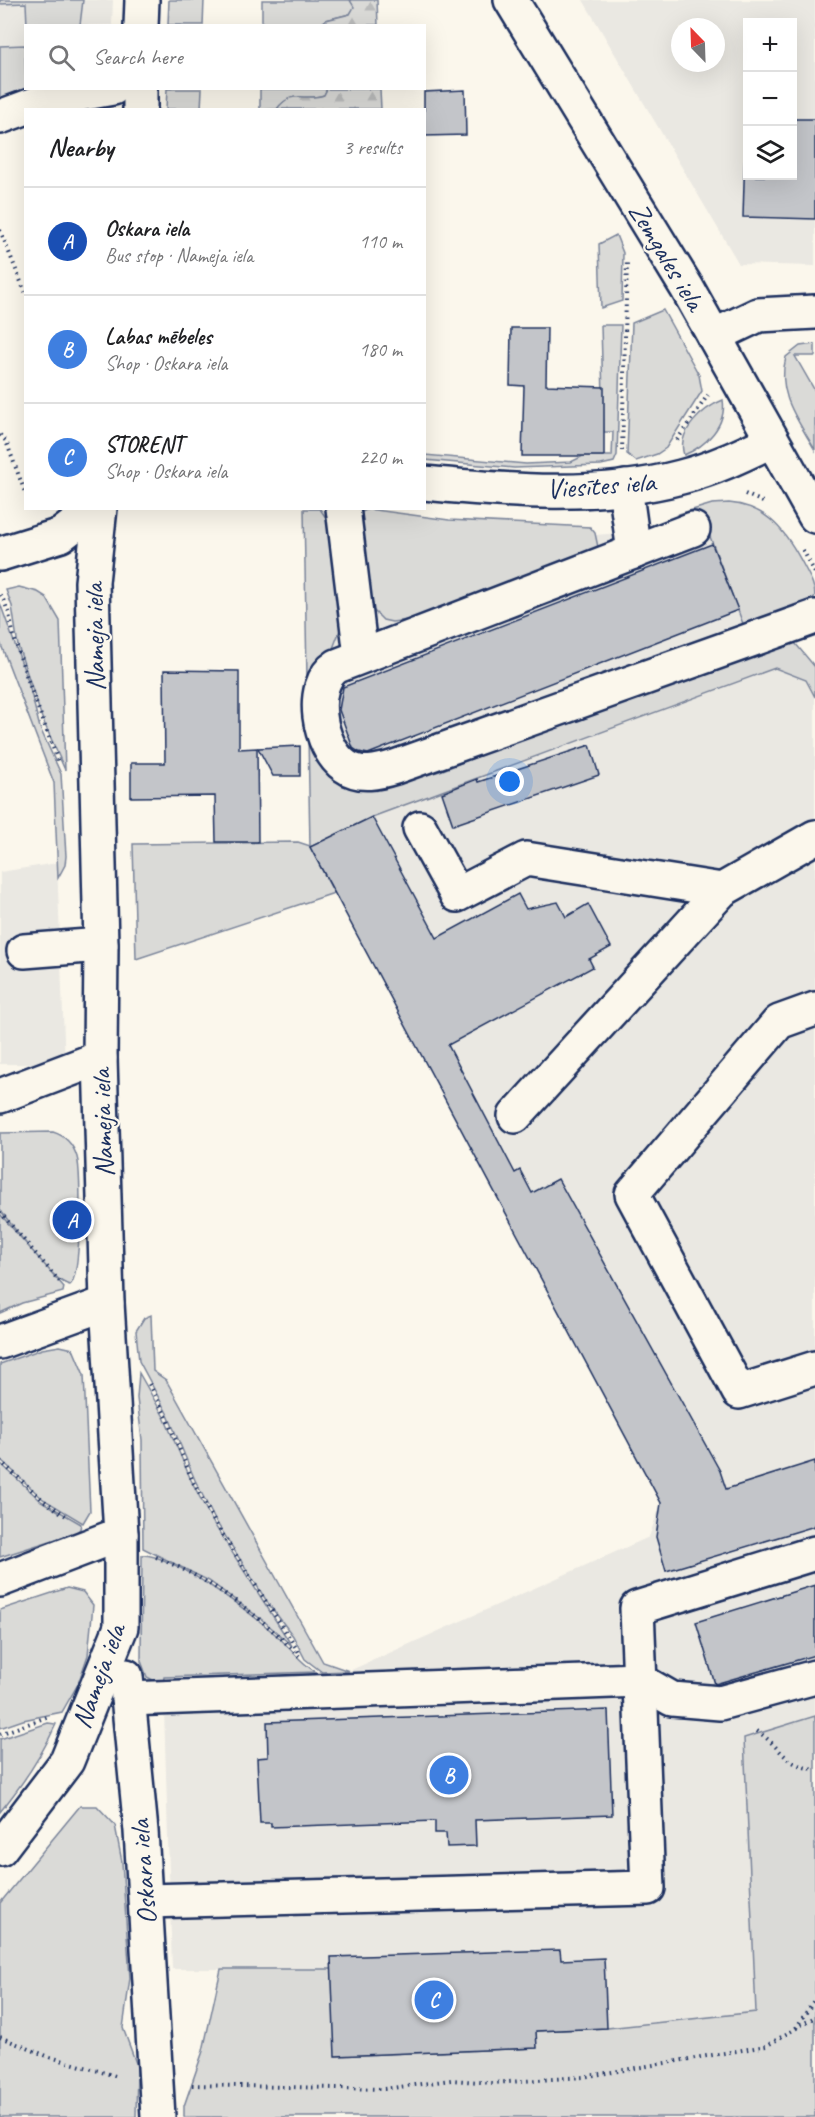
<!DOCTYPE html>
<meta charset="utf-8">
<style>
:root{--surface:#fff;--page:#f6f6f6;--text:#202124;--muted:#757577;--line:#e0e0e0;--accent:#d93025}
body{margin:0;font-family:Caveat,sans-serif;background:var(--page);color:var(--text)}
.controls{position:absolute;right:18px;top:18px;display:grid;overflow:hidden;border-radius:0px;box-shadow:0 6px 24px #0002}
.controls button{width:54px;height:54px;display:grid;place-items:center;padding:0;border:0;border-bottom:2px solid var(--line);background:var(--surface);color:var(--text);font:30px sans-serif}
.compass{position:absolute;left:671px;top:18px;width:54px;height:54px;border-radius:50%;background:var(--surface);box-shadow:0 6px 24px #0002;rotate:337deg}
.you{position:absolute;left:510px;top:782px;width:21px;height:21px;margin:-15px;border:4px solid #fff;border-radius:50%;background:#1a73e8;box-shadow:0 0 0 9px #1a73e833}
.badge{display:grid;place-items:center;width:39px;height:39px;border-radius:50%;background:var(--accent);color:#fff;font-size:20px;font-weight:700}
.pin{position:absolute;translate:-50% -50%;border:3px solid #fff;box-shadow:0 2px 6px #0006}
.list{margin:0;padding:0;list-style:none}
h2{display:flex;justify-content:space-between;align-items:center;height:78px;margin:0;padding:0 24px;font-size:26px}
h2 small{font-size:20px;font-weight:400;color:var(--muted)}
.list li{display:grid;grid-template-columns:39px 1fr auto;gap:18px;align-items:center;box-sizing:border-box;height:108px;padding:0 24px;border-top:2px solid var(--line)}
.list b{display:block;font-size:22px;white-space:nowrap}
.list p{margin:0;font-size:20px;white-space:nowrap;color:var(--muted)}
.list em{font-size:20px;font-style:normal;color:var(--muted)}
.icon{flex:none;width:33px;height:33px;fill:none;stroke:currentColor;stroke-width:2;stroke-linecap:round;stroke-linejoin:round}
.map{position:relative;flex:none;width:815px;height:2117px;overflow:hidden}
.search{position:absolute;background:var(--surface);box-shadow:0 6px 24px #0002;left:24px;top:24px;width:402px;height:66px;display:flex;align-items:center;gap:15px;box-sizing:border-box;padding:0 21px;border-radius:0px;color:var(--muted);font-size:22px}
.panel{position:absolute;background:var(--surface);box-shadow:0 6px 24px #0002;left:24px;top:108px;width:402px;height:402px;border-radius:0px}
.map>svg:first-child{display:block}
</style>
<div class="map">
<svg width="815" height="2117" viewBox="0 0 815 2117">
<defs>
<pattern id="forest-firs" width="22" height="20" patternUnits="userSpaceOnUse" patternTransform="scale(1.5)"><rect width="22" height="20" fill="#dadad7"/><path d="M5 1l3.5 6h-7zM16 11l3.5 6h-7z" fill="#babbbb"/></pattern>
</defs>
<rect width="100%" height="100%" fill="#fbf7ec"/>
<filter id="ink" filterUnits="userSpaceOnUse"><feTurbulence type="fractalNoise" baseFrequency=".0167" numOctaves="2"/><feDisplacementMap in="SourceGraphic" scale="12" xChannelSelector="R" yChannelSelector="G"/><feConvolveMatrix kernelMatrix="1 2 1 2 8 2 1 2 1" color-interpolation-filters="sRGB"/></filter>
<g filter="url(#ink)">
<g fill="#eae8e2" fill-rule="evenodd">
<polygon points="0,0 113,0 112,25 26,26 25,128 0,136"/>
<path d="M583,0H815V266L739,264ZM748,22H792V176H748ZM680,27H716V63H680Z"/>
<polygon points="304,509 360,509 584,536 723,524 815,697 815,1715 744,1739 756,2012 607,2028 536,2031 537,2048 335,2056 331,1969 172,1969 163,1677 349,1671 649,1537 661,1503 310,847"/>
<polygon points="57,863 65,1064 0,1064 0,872"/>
</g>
<g fill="#dadad7" stroke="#7a849a" stroke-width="1.5">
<polygon points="0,0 83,0 80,25 27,25 26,3 0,4"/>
<polygon points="169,0 204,0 203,25 168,25"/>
<polygon points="262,0 350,0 355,7 350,14 326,20 320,25 262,26"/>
<polygon points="25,45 26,88 66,89 0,109 0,46"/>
<polygon points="167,89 202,89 201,109 166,109"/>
<path d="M260,89H327L324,95C307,101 290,92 277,109L260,110Z"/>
<polygon points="616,235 623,253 622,301 601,308 599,244"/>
<polygon points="663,310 699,375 702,391 666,448 657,454 636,461 627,454 632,323"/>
<polygon points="601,325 621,325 617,455 614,462 601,465 514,468 425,460 425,455 526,464 571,462 583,456 612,456 613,432 604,432"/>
<path d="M815,344V356H795L815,391V450C798,420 776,394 786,357L800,346Z"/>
<path d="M723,400C727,425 706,446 684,455C676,432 703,408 723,400Z"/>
<path d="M729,503C768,506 787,533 804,566C809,576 815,585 815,596L810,602L745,629L709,534L701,524L682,519L679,514L712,504Z"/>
<polygon points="304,509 320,509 331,525 343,622 310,709 387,786 440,771 670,682 795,643 815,667 815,697 806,680 775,668 372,817 310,847 334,893 136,959 133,844 298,842 310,846"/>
<polygon points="368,509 449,520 590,527 595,533 598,547 595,551 528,578 466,597 424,618 392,622 383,620 370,607 358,514"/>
<polygon points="19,587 38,592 46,597 60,621 65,770 42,718 18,646 12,606 6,590"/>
<polygon points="0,603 28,681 40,728 61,774 66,856 65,865 58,878 54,783 0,642"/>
<path d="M53,1132C66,1136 73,1144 77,1157C82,1173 81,1277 70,1285C52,1282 14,1227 0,1210V1133Z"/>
<polygon points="0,1214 64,1287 63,1292 22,1303 0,1313"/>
<polygon points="151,1315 153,1371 166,1380 323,1662 349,1671 322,1672 305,1659 293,1636 268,1603 215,1520 195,1480 168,1415 139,1361 136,1331 144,1318"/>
<polygon points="60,1346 73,1349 84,1375 90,1511 83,1523 43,1499 0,1459 0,1364 42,1349"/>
<polygon points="139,1373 164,1417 191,1480 212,1521 292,1646 265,1622 209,1581 143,1548 142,1440 137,1398"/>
<polygon points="0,1463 41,1501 81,1524 80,1529 75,1533 0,1557"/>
<path d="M142,1555C173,1554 251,1613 275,1634C290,1647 299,1662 316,1672L164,1677L163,1685L147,1677L141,1661Z"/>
<polygon points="67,1588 83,1592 93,1605 88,1655 78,1684 62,1712 23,1720 0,1728 0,1610"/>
<polygon points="815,1716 815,2117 184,2117 184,2106 203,2051 221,1969 332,1969 336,2056 536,2048 536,2031 607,2028 756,2012 744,1738"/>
<path d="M48,1723L56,1724C42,1756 22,1785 0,1812V1739Z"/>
<polygon points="80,1806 97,1806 115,1825 122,1862 130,1978 123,2028 137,2066 136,2117 0,2117 0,1903"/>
</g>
<g fill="url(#forest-firs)" stroke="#7a849a" stroke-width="1.5">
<polygon points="350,0 377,0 378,25 320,25 326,20 350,14 354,7"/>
<path d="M327,89H380L381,109H277C292,88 305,102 324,95Z"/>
</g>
<g fill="#c3c5c9" stroke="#1b2f5e" stroke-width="1.5">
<polygon points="465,90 466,135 424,136 424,92"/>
<polygon points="746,117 747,176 792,176 792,119 815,119 815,219 743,217"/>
<polygon points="511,328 547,328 546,385 604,387 604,456 522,456 524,386 510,385"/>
<polygon points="712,544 738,610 368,754 359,752 353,748 339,710 343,687"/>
<polygon points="164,670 239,671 239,749 257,748 258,842 216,842 215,796 131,797 131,763 165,763"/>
<polygon points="590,745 599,775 453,825 442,793 477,779 478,782"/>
<polygon points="300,746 300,776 273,776 258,748"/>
<polygon points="372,817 437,938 518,894 526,909 558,902 566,917 588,904 611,947 589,959 593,967 448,1045 515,1173 520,1170 532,1193 558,1179 720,1471 726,1489 815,1461 815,1526 666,1571 656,1537 661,1503 310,847"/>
<polygon points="815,1585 815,1655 715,1684 696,1622"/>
<polygon points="608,1710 612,1815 475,1820 476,1846 447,1847 446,1833 435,1833 435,1821 271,1827 271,1823 260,1823 257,1758 268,1757 267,1722"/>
<polygon points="560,1950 561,1960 604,1958 607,2028 536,2031 537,2048 335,2056 331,1957"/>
</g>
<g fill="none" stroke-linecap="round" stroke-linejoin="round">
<defs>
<g id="minor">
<polyline points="511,0 687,288 815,516"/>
<polyline points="141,26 142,0"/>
<polyline points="140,110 140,88"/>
<polyline points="0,117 46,100 113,88"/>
<polyline points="714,336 758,315 815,312"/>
<path d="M424,483C508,491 599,499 681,477C713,469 742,455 771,441"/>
<polyline points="625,487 634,552"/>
<polyline points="343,508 361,656"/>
<path d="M693,529L337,666C307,685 319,748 345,766C360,777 379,772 395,767L815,617"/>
<polyline points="0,554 61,535 96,508"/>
<polyline points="420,828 457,895 526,859 722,890"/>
<polyline points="24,951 101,945"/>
<polyline points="815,1009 779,1022 632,1194 739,1392 815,1368"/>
<polyline points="0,1096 100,1058"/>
<polyline points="515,1116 722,890 815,837"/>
<polyline points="0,1342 107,1303"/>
<polyline points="0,1580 121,1534"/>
<polyline points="126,1676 141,1831 158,2117"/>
<polyline points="128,1699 639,1680 672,1699 720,1703 815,1677"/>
<polyline points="0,1849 67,1761 121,1627 121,1534 107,1303 100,1058 101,945 92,582 100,508"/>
<polyline points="146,1901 648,1888 637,1608 815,1553"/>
</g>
</defs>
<use href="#minor" stroke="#1b2f5e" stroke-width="38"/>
<g stroke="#1b2f5e" stroke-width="4" stroke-dasharray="1.5 4.5" stroke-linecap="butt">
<polyline points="0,230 25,292"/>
<polyline points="0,435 6,441 26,495"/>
<polyline points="677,440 708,395"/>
<polyline points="622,451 627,260"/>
<polyline points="745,494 765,503"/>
<polyline points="803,550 815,573"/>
<path d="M0,595C11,610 11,630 17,647C29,687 45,725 59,764"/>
<polyline points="0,1212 60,1282"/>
<polyline points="149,1384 166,1416 193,1482 214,1521 300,1654"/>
<polyline points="0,1461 43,1500 66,1516"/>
<path d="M156,1557C210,1579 259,1614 299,1656"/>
<path d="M757,1731C779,1745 786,1767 815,1769"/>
<polyline points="0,1734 47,1717"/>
<polyline points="796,2028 815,1999"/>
<polyline points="0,2037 47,2056 119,2077"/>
<polyline points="192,2085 384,2089 451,2080 493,2083 583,2077 766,2046 815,2017"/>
</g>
<use href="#minor" stroke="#fbf7ec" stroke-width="33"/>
</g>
</g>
<g text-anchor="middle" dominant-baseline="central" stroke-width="4.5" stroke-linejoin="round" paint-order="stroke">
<g font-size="28" fill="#1b2f5e" stroke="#fbf7ec">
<text transform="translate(667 256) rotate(59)">Zemgales iela</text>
<text transform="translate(601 485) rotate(-4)">Viesītes iela</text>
<text transform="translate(94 637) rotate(-91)">Nameja iela</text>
<text transform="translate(102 1123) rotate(-92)">Nameja iela</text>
<text transform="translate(98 1676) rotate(-70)">Nameja iela</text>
<text transform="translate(143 1872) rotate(-94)">Oskara iela</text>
</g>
</g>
</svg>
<div class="controls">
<button>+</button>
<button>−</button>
<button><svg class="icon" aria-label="layers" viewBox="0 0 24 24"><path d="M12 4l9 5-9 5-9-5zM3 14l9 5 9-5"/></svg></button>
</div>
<svg class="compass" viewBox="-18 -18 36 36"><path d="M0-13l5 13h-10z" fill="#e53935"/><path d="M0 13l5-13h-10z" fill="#757577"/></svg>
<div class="you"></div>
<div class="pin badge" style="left:72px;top:1220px;background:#1a4fb4">A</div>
<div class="pin badge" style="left:449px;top:1775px;background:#3f7fe0">B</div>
<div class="pin badge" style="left:434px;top:2000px;background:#3f7fe0">C</div>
<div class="search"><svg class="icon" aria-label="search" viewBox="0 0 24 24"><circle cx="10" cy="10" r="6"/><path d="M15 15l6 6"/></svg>Search here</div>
<section class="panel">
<h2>Nearby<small>3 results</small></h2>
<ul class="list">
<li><span class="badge" style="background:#1a4fb4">A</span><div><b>Oskara iela</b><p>Bus stop · Nameja iela</p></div><em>110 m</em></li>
<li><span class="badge" style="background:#3f7fe0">B</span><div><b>Labas mēbeles</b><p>Shop · Oskara iela</p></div><em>180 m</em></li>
<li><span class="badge" style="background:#3f7fe0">C</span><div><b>STORENT</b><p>Shop · Oskara iela</p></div><em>220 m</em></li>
</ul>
</section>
</div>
